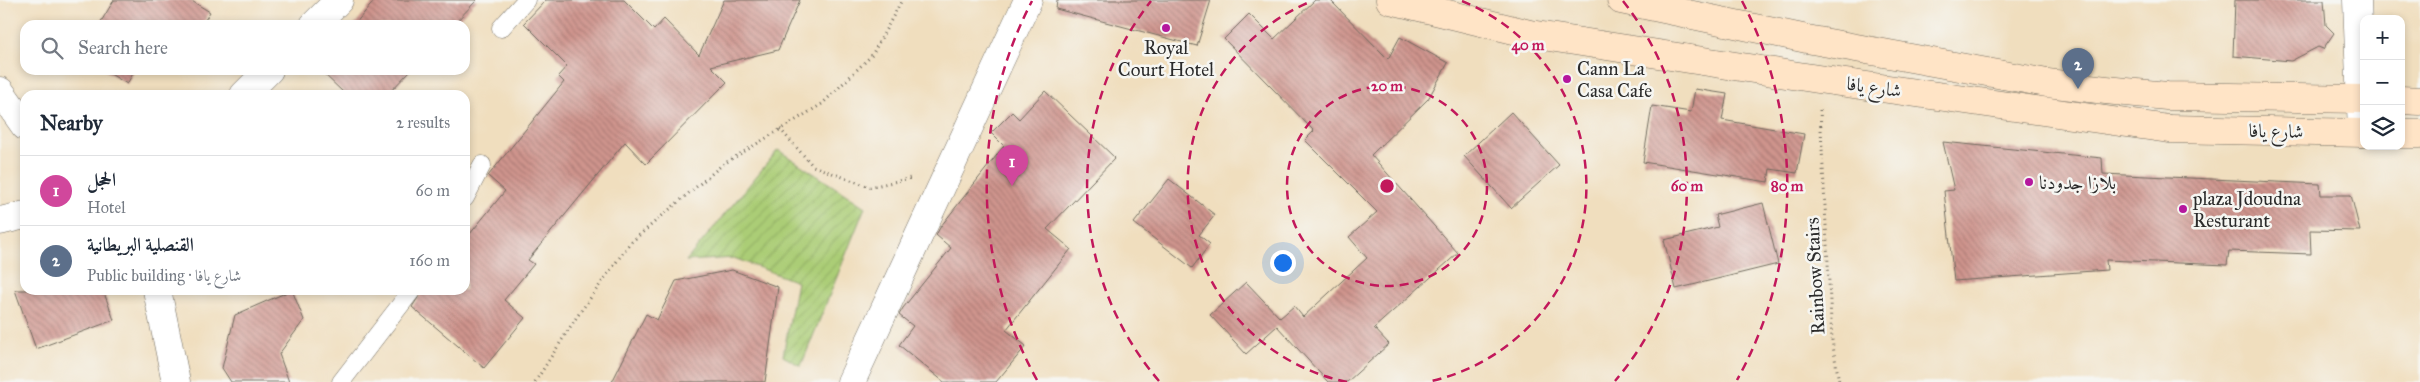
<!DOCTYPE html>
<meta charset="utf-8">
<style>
:root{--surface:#fff;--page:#f6f6f7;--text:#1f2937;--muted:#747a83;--line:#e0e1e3;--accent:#b5179e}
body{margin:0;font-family:"IM FELL Great Primer",Amiri,serif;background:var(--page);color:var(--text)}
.controls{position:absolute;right:15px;top:15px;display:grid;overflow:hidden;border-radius:10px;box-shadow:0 2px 8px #0003}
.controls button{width:45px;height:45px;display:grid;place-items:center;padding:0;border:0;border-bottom:1px solid var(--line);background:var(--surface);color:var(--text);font:25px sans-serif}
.you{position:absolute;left:1282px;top:262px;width:18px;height:18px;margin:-12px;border:4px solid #fff;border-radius:50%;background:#1a73e8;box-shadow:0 0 0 8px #1a73e833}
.badge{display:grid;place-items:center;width:32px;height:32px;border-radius:50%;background:var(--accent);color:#fff;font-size:16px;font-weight:700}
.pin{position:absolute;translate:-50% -41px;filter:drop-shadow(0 1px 2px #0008)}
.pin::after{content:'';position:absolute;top:26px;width:18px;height:15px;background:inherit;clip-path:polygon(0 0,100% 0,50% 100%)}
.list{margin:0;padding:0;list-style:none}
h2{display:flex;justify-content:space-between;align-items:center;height:65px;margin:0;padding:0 20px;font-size:21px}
h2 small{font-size:16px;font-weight:400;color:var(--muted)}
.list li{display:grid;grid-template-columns:32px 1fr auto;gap:15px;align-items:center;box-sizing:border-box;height:70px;padding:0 20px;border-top:1px solid var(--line)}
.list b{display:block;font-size:19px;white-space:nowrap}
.list p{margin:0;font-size:16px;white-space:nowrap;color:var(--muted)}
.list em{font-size:16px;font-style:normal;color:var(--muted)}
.icon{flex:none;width:28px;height:28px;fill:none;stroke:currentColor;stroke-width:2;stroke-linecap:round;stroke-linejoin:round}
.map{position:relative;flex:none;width:2420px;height:382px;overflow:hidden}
.search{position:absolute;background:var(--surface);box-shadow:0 2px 8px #0003;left:20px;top:20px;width:450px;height:55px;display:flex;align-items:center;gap:12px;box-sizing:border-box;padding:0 18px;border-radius:15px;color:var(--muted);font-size:19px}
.panel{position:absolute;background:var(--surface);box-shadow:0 2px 8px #0003;left:20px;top:90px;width:450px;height:205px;border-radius:15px}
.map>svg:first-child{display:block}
</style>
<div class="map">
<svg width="2420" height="382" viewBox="0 0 2420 382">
<defs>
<pattern id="garden-furrows" width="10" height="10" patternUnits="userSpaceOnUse" patternTransform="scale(1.25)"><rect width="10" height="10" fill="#abcd76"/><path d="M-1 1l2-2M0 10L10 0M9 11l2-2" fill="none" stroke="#93b066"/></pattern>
<pattern id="building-back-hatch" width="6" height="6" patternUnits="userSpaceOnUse" patternTransform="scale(1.25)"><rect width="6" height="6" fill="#cf948d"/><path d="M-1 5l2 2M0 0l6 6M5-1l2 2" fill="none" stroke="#a87973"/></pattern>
</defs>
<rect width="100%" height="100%" fill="#f6f6f2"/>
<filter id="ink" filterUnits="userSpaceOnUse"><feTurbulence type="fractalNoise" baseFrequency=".02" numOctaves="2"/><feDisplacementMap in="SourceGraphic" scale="10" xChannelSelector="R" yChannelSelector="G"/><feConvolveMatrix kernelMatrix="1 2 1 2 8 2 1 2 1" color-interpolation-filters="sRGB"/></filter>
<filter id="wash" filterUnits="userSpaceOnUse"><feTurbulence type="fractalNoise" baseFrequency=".0096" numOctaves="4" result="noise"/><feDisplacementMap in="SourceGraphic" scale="20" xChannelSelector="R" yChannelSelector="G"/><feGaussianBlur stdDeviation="1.12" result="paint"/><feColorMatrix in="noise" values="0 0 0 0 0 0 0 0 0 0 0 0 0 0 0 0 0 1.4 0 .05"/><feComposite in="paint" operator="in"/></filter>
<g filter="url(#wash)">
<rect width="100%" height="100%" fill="#f0debe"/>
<polygon fill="url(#garden-furrows)" stroke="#6b7c50" points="778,150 865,207 801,366 783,356 797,282 734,258 686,261"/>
<g id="blocks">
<g fill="url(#building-back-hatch)">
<polygon points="114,0 190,0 210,12 202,25 99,25"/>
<polygon points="375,0 477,0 453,25 354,25"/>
<polygon points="546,0 624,0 654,30 664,19 699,55 724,0 800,0 778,50 711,66 727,82 646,164 625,142 528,260 534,264 504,300 525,318 484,368 412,307 423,290 465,290 465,240 505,191 488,176 564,82 558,76 567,66 524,23"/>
<polygon points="1057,0 1211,0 1197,46 1056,9"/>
<polygon points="1315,0 1330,0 1388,59 1400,37 1448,63 1428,99 1371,155 1458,253 1374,328 1389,344 1347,382 1328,382 1277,326 1246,354 1210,315 1246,282 1280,318 1294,306 1303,317 1367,258 1349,237 1377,212 1305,140 1314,131 1224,39 1249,14 1274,39"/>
<polygon points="2235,0 2324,0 2326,25 2334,33 2323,49 2318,47 2291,61 2233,56"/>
<polygon points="104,70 135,70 127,84"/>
<polygon points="320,70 411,70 387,95 346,95"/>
<polygon points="1695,89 1727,94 1722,120 1804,134 1797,173 1770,169 1768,182 1643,162 1652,106 1691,112"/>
<polygon points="1045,91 1115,158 1047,229 1071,249 1006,330 1026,346 996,382 944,382 899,345 913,326 899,315 903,308 951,248 936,235 941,226 1004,146 991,133 1012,112 1019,119"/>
<polygon points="1511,112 1559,165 1511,208 1464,156"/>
<polygon points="1943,142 2102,158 2103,174 2320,184 2321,195 2351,195 2360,231 2310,230 2311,254 2229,251 2227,265 2106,260 2107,270 1954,281 1944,191 1954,190"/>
<polygon points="1169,179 1215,215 1199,235 1210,244 1192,268 1134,223"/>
<polygon points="1763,203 1778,264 1676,289 1664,240 1718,227 1715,215"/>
<polygon points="732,270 778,287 765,382 612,382 646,314 657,320 676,281"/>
<polygon points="15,290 103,290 114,320 36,349"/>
<polygon points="292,290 304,320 279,354 289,382 231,382 222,368 235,315"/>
</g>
</g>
</g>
<g filter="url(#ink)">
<use href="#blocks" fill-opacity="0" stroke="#706a5e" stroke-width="1"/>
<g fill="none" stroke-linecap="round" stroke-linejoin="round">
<defs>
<g id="lane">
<polyline points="501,28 526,0"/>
<polyline points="465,198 482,165"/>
<polyline points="341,382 412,290"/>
</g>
<g id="street">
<polyline points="2357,0 2362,133"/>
<polyline points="314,25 339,0"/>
<polyline points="0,91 25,126"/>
<polyline points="244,95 269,70"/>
<polyline points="0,221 25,215"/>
<polyline points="157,290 176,382"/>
<polyline points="851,382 1028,0"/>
</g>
<g id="secondary">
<polyline points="1390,0 1530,34 1818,79 2169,129 2364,133"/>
<polyline points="1621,0 1807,39 2047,83 2106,90 2167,96 2364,99"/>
<polyline points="2401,100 2420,101"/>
<polyline points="2401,134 2420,134"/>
</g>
</defs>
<use href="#lane" stroke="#706a5e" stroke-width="19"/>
<use href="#street" stroke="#706a5e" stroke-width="29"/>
<use href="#secondary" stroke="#706a5e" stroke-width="29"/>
<g stroke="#706a5e" stroke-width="3" stroke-dasharray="1 4" stroke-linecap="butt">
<polyline points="1820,110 1832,340 1839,382"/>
<polyline points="780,129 813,166 870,187 911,178"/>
<polyline points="535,382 576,318 630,243 722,165 822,104 872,55 902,0"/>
</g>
<use href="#lane" stroke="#fff" stroke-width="18"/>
<use href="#street" stroke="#fff" stroke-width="28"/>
<use href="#secondary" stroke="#ffe4c6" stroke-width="28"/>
</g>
</g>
<g fill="none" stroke="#c2185b" stroke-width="2.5" stroke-dasharray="9 6">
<circle cx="1387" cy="186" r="100"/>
<path d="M1347 382A200 200 0 0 1 1312 1M1462 1A200 200 0 0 1 1427 382"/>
<path d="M1159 381A300 300 0 0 1 1151 1M1623 1A300 300 0 0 1 1615 381"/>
<path d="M1037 380A400 400 0 0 1 1032 1M1742 1A400 400 0 0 1 1737 380"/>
</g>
<g fill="#b5179e" stroke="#f6f6f2" stroke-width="2">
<circle cx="1166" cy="28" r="5"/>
<circle cx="1567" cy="79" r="5"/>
<circle cx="2029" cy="182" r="5"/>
<circle cx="2183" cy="209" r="5"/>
</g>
<g text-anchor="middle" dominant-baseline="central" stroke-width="5" stroke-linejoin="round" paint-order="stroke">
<g font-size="19" fill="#2b2b2b" stroke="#f6f6f2" text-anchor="start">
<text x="1166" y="47" text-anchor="middle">Royal<tspan x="1166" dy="22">Court Hotel</tspan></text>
<text x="1577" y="68">Cann La<tspan x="1577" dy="22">Casa Cafe</tspan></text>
<text x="2039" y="182">بلازا جدودنا</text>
<text x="2193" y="198">plaza Jdoudna<tspan x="2193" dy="22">Resturant</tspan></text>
</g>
<g font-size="19" fill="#2b2b2b" stroke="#f6f6f2">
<text transform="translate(1874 87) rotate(8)">شارع يافا</text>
<text transform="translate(2276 131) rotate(1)">شارع يافا</text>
<text transform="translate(1815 276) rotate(-93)">Rainbow Stairs</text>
</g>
</g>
<circle cx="1387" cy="186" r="8" fill="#c2185b" stroke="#f6f6f2" stroke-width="2.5"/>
<g font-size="15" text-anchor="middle" font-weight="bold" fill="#c2185b" stroke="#f6f6f2" stroke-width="5" stroke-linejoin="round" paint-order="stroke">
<text x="1528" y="50">40 m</text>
<text x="1387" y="91">20 m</text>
<text x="1687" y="191">60 m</text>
<text x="1787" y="191">80 m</text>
</g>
</svg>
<div class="controls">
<button>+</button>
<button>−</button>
<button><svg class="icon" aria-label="layers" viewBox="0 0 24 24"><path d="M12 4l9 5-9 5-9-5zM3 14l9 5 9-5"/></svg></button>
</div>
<div class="you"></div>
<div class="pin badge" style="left:1012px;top:186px;background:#d1479c">1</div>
<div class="pin badge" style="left:2078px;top:89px;background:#5c6f8a">2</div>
<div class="search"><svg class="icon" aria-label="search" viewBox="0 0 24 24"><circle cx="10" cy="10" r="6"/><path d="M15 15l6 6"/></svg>Search here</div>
<section class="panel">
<h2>Nearby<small>2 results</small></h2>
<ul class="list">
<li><span class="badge" style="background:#d1479c">1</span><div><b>الحجل</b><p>Hotel</p></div><em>60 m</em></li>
<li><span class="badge" style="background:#5c6f8a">2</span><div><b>القنصلية البريطانية</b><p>Public building · شارع يافا</p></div><em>160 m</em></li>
</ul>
</section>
</div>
